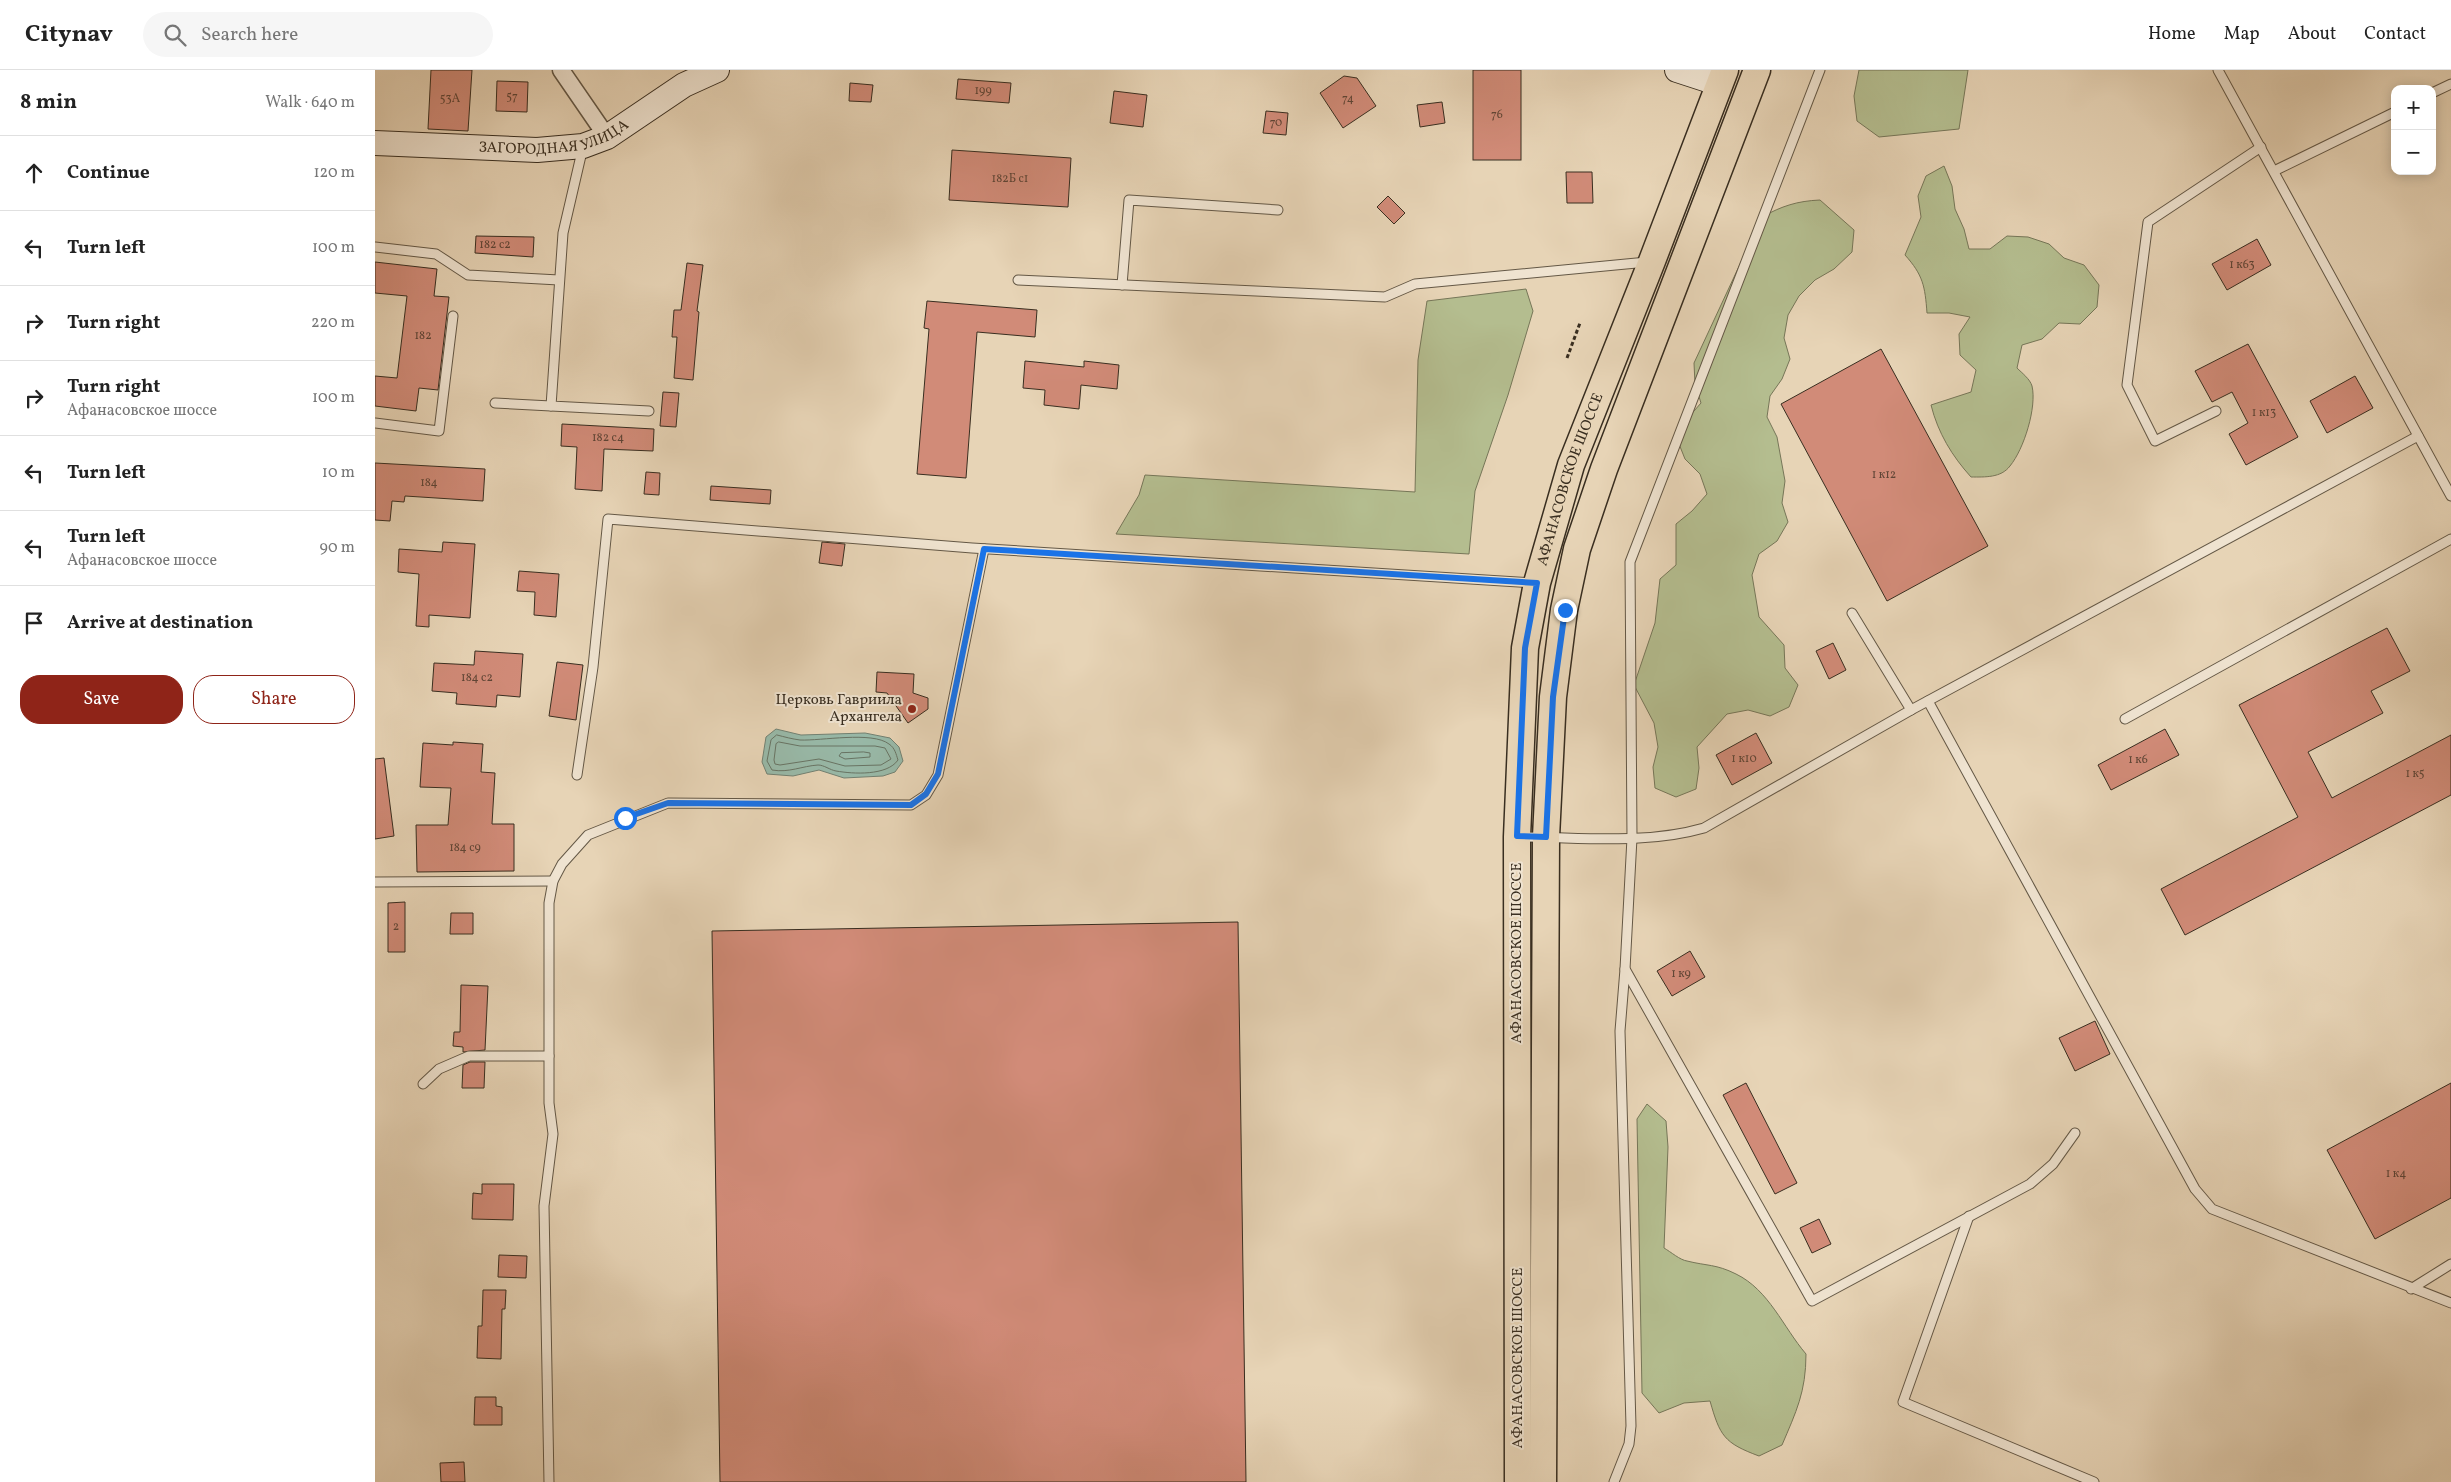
<!DOCTYPE html>
<meta charset="utf-8">
<style>
:root{--surface:#fff;--page:#f6f6f6;--text:#222;--muted:#767676;--line:#e0e0e0;--accent:#8f2418}
body{margin:0;font-family:Vollkorn,serif;background:var(--page);color:var(--text)}
.controls{position:absolute;right:15px;top:15px;display:grid;overflow:hidden;border-radius:10px;box-shadow:0 2px 12px #0003}
.controls button{width:45px;height:45px;display:grid;place-items:center;padding:0;border:0;border-bottom:1px solid var(--line);background:var(--surface);color:var(--text);font:25px sans-serif}
.stop{position:absolute;width:15px;height:15px;margin:-11px;border:4px solid #1a73e8;border-radius:50%;background:#fff}
.stop.end{background:#1a73e8;border-color:#fff;box-shadow:0 1px 5px #0008}
.list{margin:0;padding:0;list-style:none}
h2{display:flex;justify-content:space-between;align-items:center;height:65px;margin:0;padding:0 20px;font-size:21px}
h2 small{font-size:16px;font-weight:400;color:var(--muted)}
.list li{display:grid;grid-template-columns:32px 1fr auto;gap:15px;align-items:center;box-sizing:border-box;height:75px;padding:0 20px;border-top:1px solid var(--line)}
.list b{display:block;font-size:19px;white-space:nowrap}
.list p{margin:0;font-size:16px;white-space:nowrap;color:var(--muted)}
.list em{font-size:16px;font-style:normal;color:var(--muted)}
.actions{display:flex;gap:10px;padding:15px 20px}
.actions a{flex:1;padding:11px 0;border:1px solid var(--accent);border-radius:20px;text-align:center;font-size:18px;color:var(--accent)}
.actions .main{background:var(--accent);color:#fff}
.icon{flex:none;width:28px;height:28px;fill:none;stroke:currentColor;stroke-width:2;stroke-linecap:round;stroke-linejoin:round}
.map{position:relative;flex:none;width:2076px;height:1412px;overflow:hidden}
header{display:flex;align-items:center;gap:30px;box-sizing:border-box;height:70px;padding:0 25px;background:var(--surface);border-bottom:1px solid var(--line)}
header strong{font-size:24px}
nav{display:flex;gap:28px;margin-inline-start:auto;font-size:18px}
.search{width:350px;height:45px;background:var(--page);display:flex;align-items:center;gap:12px;box-sizing:border-box;padding:0 18px;border-radius:28px;color:var(--muted);font-size:19px}
main{display:flex}
aside{flex:1;background:var(--surface)}
.map>svg:first-child{display:block}
</style>
<header>
<strong>Citynav</strong>
<div class="search"><svg class="icon" aria-label="search" viewBox="0 0 24 24"><circle cx="10" cy="10" r="6"/><path d="M15 15l6 6"/></svg>Search here</div>
<nav><a>Home</a><a>Map</a><a>About</a><a>Contact</a></nav>
</header>
<main>
<aside>
<h2>8 min<small>Walk · 640 m</small></h2>
<ul class="list">
<li><svg class="icon" aria-label="ahead" viewBox="0 0 24 24"><path d="M12 20V5M6 11l6-6 6 6"/></svg><div><b>Continue</b></div><em>120 m</em></li>
<li><svg class="icon" aria-label="left" viewBox="0 0 24 24"><path d="M17 20v-9H6M10 6l-5 5 5 5"/></svg><div><b>Turn left</b></div><em>100 m</em></li>
<li><svg class="icon" aria-label="right" viewBox="0 0 24 24"><path d="M7 20v-9h11M14 6l5 5-5 5"/></svg><div><b>Turn right</b></div><em>220 m</em></li>
<li><svg class="icon" aria-label="right" viewBox="0 0 24 24"><path d="M7 20v-9h11M14 6l5 5-5 5"/></svg><div><b>Turn right</b><p>Афанасовское шоссе</p></div><em>100 m</em></li>
<li><svg class="icon" aria-label="left" viewBox="0 0 24 24"><path d="M17 20v-9H6M10 6l-5 5 5 5"/></svg><div><b>Turn left</b></div><em>10 m</em></li>
<li><svg class="icon" aria-label="left" viewBox="0 0 24 24"><path d="M17 20v-9H6M10 6l-5 5 5 5"/></svg><div><b>Turn left</b><p>Афанасовское шоссе</p></div><em>90 m</em></li>
<li><svg class="icon" aria-label="arrive" viewBox="0 0 24 24"><path d="M6 21V4h12l-3 4 3 4H6"/></svg><div><b>Arrive at destination</b></div></li>
</ul>
<div class="actions"><a class="main">Save</a><a>Share</a></div>
</aside>
<div class="map">
<svg width="2076" height="1412" viewBox="0 0 2076 1412">
<rect width="100%" height="100%" fill="#e7d4b6"/>
<filter id="stains"><feTurbulence type="fractalNoise" baseFrequency=".004" numOctaves="4"/><feColorMatrix values="0 0 0 0 .2 0 0 0 0 .09 0 0 0 0 .02 0 0 0 .5 -.17"/></filter>
<radialGradient id="worn" r=".72"><stop offset=".6" stop-color="#630" stop-opacity="0"/><stop offset="1" stop-color="#630" stop-opacity=".3"/></radialGradient>
<g fill="#b4bd8f" stroke="#767658">
<polygon points="1484,0 1593,0 1584,59 1504,67 1482,51 1479,26"/>
<path d="M1569,96L1577,116L1580,139L1589,159L1594,179H1615L1632,166L1653,167L1674,174L1689,188L1709,195L1724,215L1722,237L1705,254L1684,253L1667,269L1647,275L1642,298C1647,303 1655,309 1657,316C1662,337 1649,379 1635,396C1626,408 1610,407 1596,407C1577,386 1563,363 1556,335L1596,322L1601,300L1585,285L1584,264L1595,247L1574,243H1552C1550,216 1548,205 1530,185L1546,147L1543,126L1551,106Z"/>
<path d="M1445,130L1479,160L1477,182L1459,199L1440,210L1424,226L1413,245L1409,268L1415,289L1407,309L1395,326L1392,347L1402,367L1410,411L1407,433L1413,452L1402,471L1384,484L1377,505L1384,547L1409,575L1410,598L1423,615L1414,637L1395,646L1373,640L1352,644L1322,677L1324,698L1321,719L1301,727L1280,718L1278,697L1283,677L1279,653L1259,615L1280,553L1285,509L1301,495V454L1317,441L1332,424L1325,404L1310,389L1302,369L1312,349L1326,333L1320,314L1319,293L1387,147C1407,136 1422,131 1445,130Z"/>
<polygon points="1151,219 1158,241 1133,325 1100,421 1094,484 741,464 764,425 770,405 1040,422 1043,290 1052,231"/>
<path d="M1272,1034L1291,1051L1293,1077L1289,1178C1296,1182 1305,1190 1312,1191C1332,1196 1341,1194 1361,1204C1394,1220 1408,1257 1431,1284C1431,1322 1421,1342 1407,1375L1384,1386C1349,1373 1345,1366 1335,1331L1309,1333L1284,1343L1267,1323L1262,1049Z"/>
</g>
<polygon fill="#98b9a8" stroke="#728172" points="401,659 426,665 490,663 515,668 524,677 528,691 520,702 508,706 469,708 444,700 418,706 392,704 387,692 391,667"/>
<g fill="none" stroke-linecap="round" stroke-linejoin="round">
<g stroke="#687464" stroke-width="1">
<path d="M402,665C410,667 417,669 425,670C446,671 497,661 514,674C520,678 521,684 523,690C512,706 478,704 461,701C455,700 449,695 443,695C427,696 414,703 397,700L392,691L396,670Z"/>
<polygon points="404,672 425,676 500,676 510,678 516,689 506,695 470,696 444,689 405,695 400,694 399,690 401,674"/>
<polygon points="489,682 495,683 495,687 470,689 464,686 466,683"/>
</g>
</g>
<g fill="#d18b78" stroke="#392e20">
<polygon points="56,0 97,0 93,61 53,59"/>
<rect x="1098" y="0" width="48" height="90"/>
<polygon points="969,6 982,8 1001,36 968,58 945,23"/>
<polygon points="583,9 636,13 634,33 581,29"/>
<polygon points="122,11 153,12 152,42 121,41"/>
<polygon points="475,13 498,15 496,32 474,31"/>
<polygon points="739,21 772,25 768,57 735,53"/>
<polygon points="1067,32 1070,53 1045,57 1042,35"/>
<polygon points="891,41 913,43 911,65 888,63"/>
<polygon points="577,80 696,88 693,137 574,130"/>
<polygon points="1191,102 1217,102 1218,133 1192,133"/>
<polygon points="1013,126 1030,143 1019,154 1002,137"/>
<polygon points="101,166 159,167 158,187 100,183"/>
<polygon points="1882,169 1896,195 1852,220 1837,194"/>
<polygon points="0,192 62,199 59,226 74,227 63,320 44,318 41,341 0,336 0,306 22,308 32,226 0,223"/>
<polygon points="312,193 328,195 322,241 324,242 318,310 299,308 302,267 297,267 299,240 306,240"/>
<polygon points="552,231 662,240 660,267 602,262 591,408 542,404 554,259 549,258"/>
<polygon points="1873,274 1923,367 1871,395 1854,364 1873,353 1857,322 1837,332 1820,301"/>
<polygon points="1506,279 1613,476 1512,531 1406,334"/>
<polygon points="650,291 709,297 709,291 744,295 742,319 706,315 704,339 669,335 670,320 648,318"/>
<polygon points="1980,306 1998,338 1952,363 1935,331"/>
<polygon points="288,322 304,323 301,357 285,356"/>
<polygon points="187,354 279,359 278,381 229,379 227,421 200,419 202,377 186,376"/>
<polygon points="0,393 110,399 108,431 30,426 29,432 17,431 15,451 0,450"/>
<polygon points="271,402 285,403 284,425 269,424"/>
<polygon points="336,416 396,420 395,434 335,430"/>
<polygon points="68,472 100,474 95,548 54,545 54,557 41,556 44,504 23,502 24,479 67,482"/>
<polygon points="447,472 470,474 467,496 444,493"/>
<polygon points="144,501 184,504 181,547 159,545 160,522 142,521"/>
<polygon points="2012,558 2035,601 1996,621 2008,643 1933,682 1957,728 2076,665 2076,725 1810,865 1786,819 1923,747 1864,635"/>
<polygon points="1458,573 1471,600 1454,609 1441,581"/>
<polygon points="100,581 148,584 145,627 122,625 121,637 81,634 82,623 57,621 59,593 99,595"/>
<polygon points="182,592 208,595 201,650 174,646"/>
<polygon points="502,602 539,604 538,623 553,628 553,639 533,653 512,623 501,622"/>
<polygon points="1790,659 1804,685 1736,720 1723,695"/>
<polygon points="1381,663 1397,693 1357,715 1341,685"/>
<polygon points="78,672 108,674 106,702 120,703 117,754 139,754 139,801 42,802 41,755 73,755 76,718 45,717 48,673 78,675"/>
<polygon points="9,688 19,766 0,769 0,689"/>
<polygon points="30,832 30,882 13,882 13,833"/>
<polygon points="76,843 98,843 98,864 75,864"/>
<polygon points="863,852 871,1412 345,1412 337,861"/>
<polygon points="1315,881 1330,907 1297,926 1282,901"/>
<polygon points="86,915 113,916 110,980 88,982 88,977 78,976 79,962 85,962"/>
<polygon points="1720,951 1735,984 1700,1001 1684,968"/>
<polygon points="95,992 110,992 109,1018 87,1018 88,995"/>
<polygon points="1371,1013 1422,1113 1400,1124 1348,1025"/>
<polygon points="2076,1013 2076,1128 2000,1169 1952,1080"/>
<polygon points="107,1114 139,1114 138,1150 97,1149 98,1123 107,1124"/>
<polygon points="1444,1149 1456,1174 1437,1183 1425,1158"/>
<polygon points="124,1185 152,1186 151,1208 123,1207"/>
<polygon points="108,1220 131,1220 130,1239 127,1239 126,1289 102,1288 103,1256 107,1256"/>
<polygon points="100,1327 121,1327 121,1336 127,1337 127,1355 99,1355"/>
<polygon points="89,1392 90,1412 66,1412 65,1393"/>
</g>
<g fill="none" stroke-linecap="round" stroke-linejoin="round">
<defs>
<g id="lane">
<polyline points="1445,0 1255,492 1257,768 1250,899 1437,1231 1655,1114 1678,1094 1700,1063"/>
<polyline points="1843,0 2076,426"/>
<polyline points="2057,23 2076,14"/>
<polyline points="208,77 188,163 176,336 274,341"/>
<polyline points="1899,101 2020,42"/>
<polyline points="0,177 61,184 93,205 184,210"/>
<polyline points="643,210 1010,227 1040,214 1272,192"/>
<polyline points="747,215 754,130 903,140"/>
<polyline points="120,333 176,336"/>
<polyline points="1841,341 1780,371 1752,315 1773,152 1886,77"/>
<polyline points="0,353 64,361 78,246"/>
<polyline points="1553,631 1820,1119 1837,1139 2076,1233"/>
<polyline points="1536,640 2043,366"/>
<polyline points="1750,649 2076,469"/>
<polyline points="202,705 218,597 233,449 597,478 1159,513"/>
<path d="M1145,767C1206,767 1270,775 1329,758L1536,640L1477,543"/>
<polyline points="0,812 178,811"/>
<polyline points="48,1014 64,999 94,986 174,986"/>
<polyline points="1594,1146 1528,1332 1719,1412"/>
<polyline points="2036,1219 2076,1194"/>
<polyline points="174,1412 169,1136 178,1064 174,1033 174,833 178,811 187,794 213,765 293,733 536,735 551,725 563,705 609,479"/>
<polyline points="1239,1412 1254,1374 1256,1356 1245,961 1250,899"/>
</g>
<polyline id="street" points="186,0 232,67"/>
<g id="secondary">
<polyline points="1302,0 1345,14"/>
<path id="s1" d="M0,73L162,80L208,76L232,67L309,15L342,0"/>
</g>
<g id="primary">
<path id="s2" d="M1143,1412L1142,767L1150,578L1162,513L1196,395L1277,191L1350,0"/>
<polyline points="1168,1412 1171,767 1178,627 1189,540 1202,479 1229,399 1382,0"/>
</g>
</defs>
<use href="#lane" stroke="#645846" stroke-width="11"/>
<use href="#street" stroke="#645846" stroke-width="19"/>
<use href="#secondary" stroke="#392e20" stroke-width="26"/>
<use href="#primary" stroke="#392e20" stroke-width="29"/>
<polyline stroke="#392e20" stroke-width="3" stroke-dasharray="4 2.5" stroke-linecap="butt" points="1192,288 1205,253"/>
<use href="#lane" stroke="#efe3d0" stroke-width="9"/>
<use href="#street" stroke="#efe3d0" stroke-width="16"/>
<use href="#secondary" stroke="#efe3d0" stroke-width="24"/>
<use href="#primary" stroke="#e7d4b6" stroke-width="26"/>
</g>
<g fill="none" stroke-linecap="round" stroke-linejoin="round">
<polyline stroke="#1a73e8" stroke-width="6" points="250,748 293,733 536,735 551,724 563,704 609,479 1162,513 1150,578 1142,766 1171,767 1178,627 1190,540"/>
</g>
<circle fill="#8f2418" stroke="#efe3d0" stroke-width="2" cx="537" cy="639" r="5"/>
<g text-anchor="middle" dominant-baseline="central" stroke-width="4" stroke-linejoin="round" paint-order="stroke">
<g font-size="12" fill="#5f4536">
<text x="608" y="21">199</text>
<text x="137" y="27">57</text>
<text x="75" y="29">53А</text>
<text x="973" y="29">74</text>
<text x="1122" y="45">76</text>
<text x="901" y="53">70</text>
<text x="635" y="109">182Б с1</text>
<text x="120" y="175">182 с2</text>
<text x="1867" y="195">1 к63</text>
<text x="48" y="266">182</text>
<text x="1889" y="343">1 к13</text>
<text x="233" y="368">182 с4</text>
<text x="1509" y="405">1 к12</text>
<text x="54" y="413">184</text>
<text x="102" y="608">184 с2</text>
<text x="1369" y="689">1 к10</text>
<text x="1763" y="690">1 к6</text>
<text x="2040" y="704">1 к5</text>
<text x="90" y="778">184 с9</text>
<text x="21" y="857">2</text>
<text x="1306" y="904">1 к9</text>
<text x="2021" y="1104">1 к4</text>
</g>
<g font-size="15" fill="#392e20" stroke="#efe3d0">
<text stroke="none"><textPath href="#s1" startOffset="181">ЗАГОРОДНАЯ УЛИЦА</textPath></text>
<text stroke="none"><textPath href="#s2" startOffset="1009">АФАНАСОВСКОЕ ШОССЕ</textPath></text>
<text transform="translate(1142 883) rotate(-90)">АФАНАСОВСКОЕ ШОССЕ</text>
<text transform="translate(1143 1288) rotate(-90)">АФАНАСОВСКОЕ ШОССЕ</text>
</g>
<g font-size="15" fill="#392e20" stroke="#efe3d0" text-anchor="end">
<text x="527" y="630">Церковь Гавриила<tspan x="527" dy="17">Архангела</tspan></text>
</g>
</g>
<rect width="100%" height="100%" filter="url(#stains)"/>
<rect width="100%" height="100%" fill="url(#worn)"/>
</svg>
<div class="controls">
<button>+</button>
<button>−</button>
</div>
<div class="stop" style="left:250px;top:748px"></div>
<div class="stop end" style="left:1190px;top:540px"></div>
</div>
</main>
